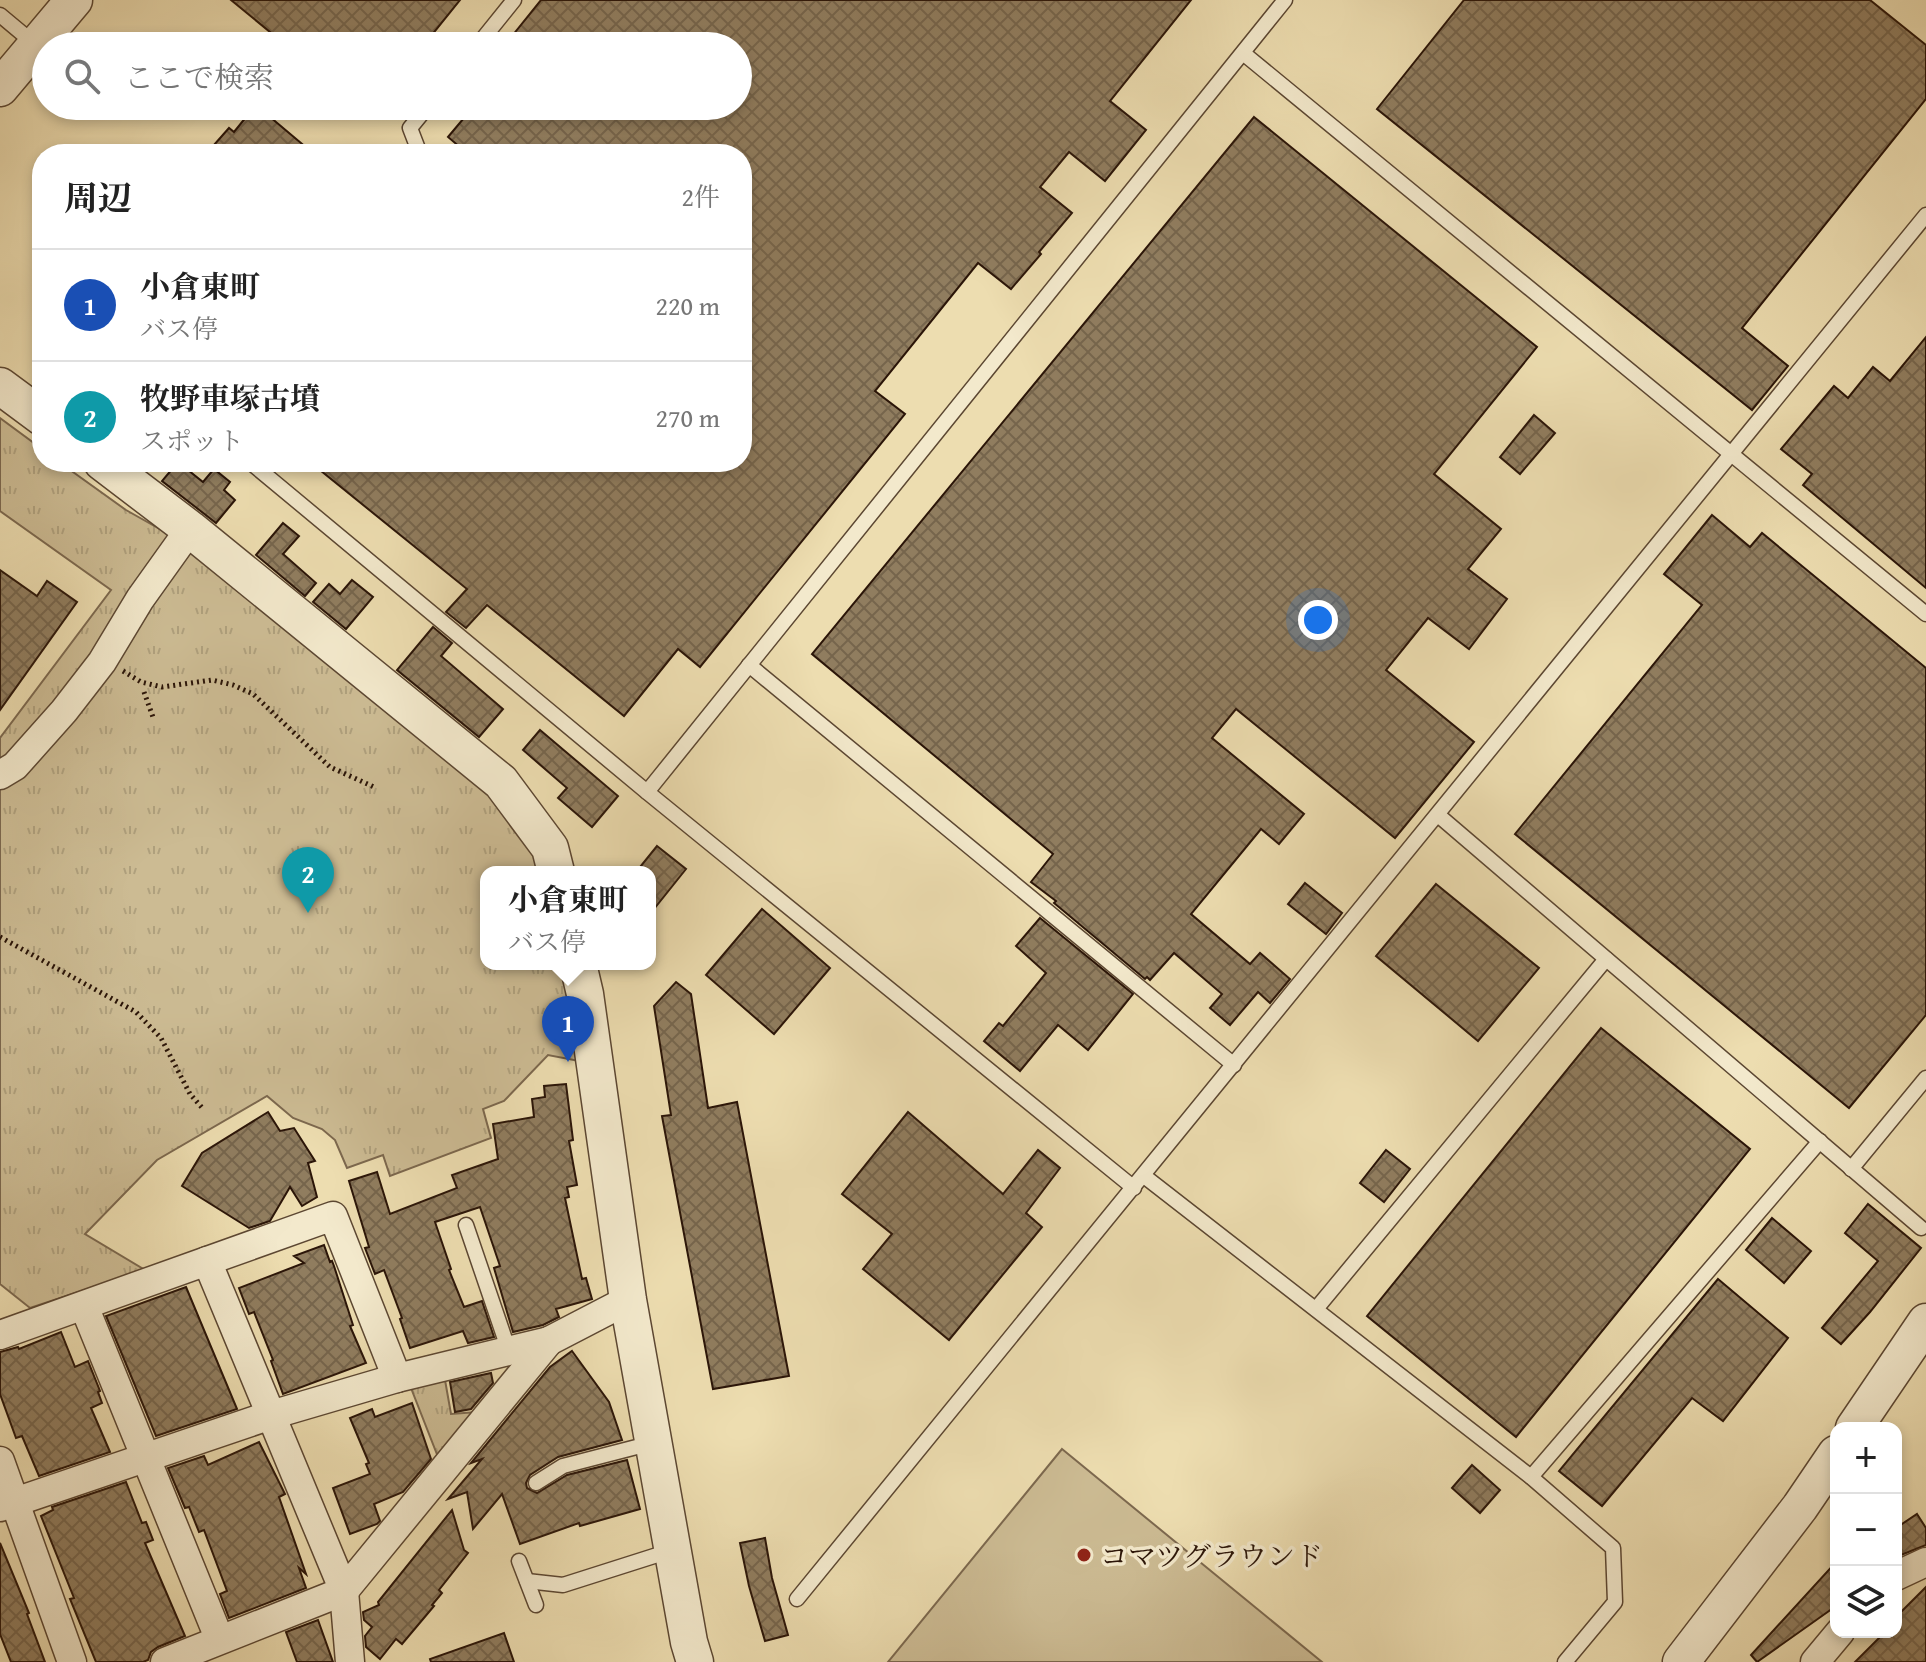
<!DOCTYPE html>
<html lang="ja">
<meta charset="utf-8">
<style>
:root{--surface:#fff;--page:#f6f6f6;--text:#222;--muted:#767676;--line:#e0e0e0;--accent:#0b8043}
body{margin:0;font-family:"Gentium Book Plus","Noto Serif JP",serif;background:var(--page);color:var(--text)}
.controls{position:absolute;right:24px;bottom:24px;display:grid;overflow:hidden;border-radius:16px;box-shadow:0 4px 12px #0003}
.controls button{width:72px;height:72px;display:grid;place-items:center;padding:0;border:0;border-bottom:2px solid var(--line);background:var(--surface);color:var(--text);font:40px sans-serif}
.you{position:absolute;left:1318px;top:620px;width:28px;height:28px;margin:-20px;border:6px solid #fff;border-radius:50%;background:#1a73e8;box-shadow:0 0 0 12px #1a73e833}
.badge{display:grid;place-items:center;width:52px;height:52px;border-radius:50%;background:var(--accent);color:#fff;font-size:26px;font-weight:700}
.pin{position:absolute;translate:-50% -66px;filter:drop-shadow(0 2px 4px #0008)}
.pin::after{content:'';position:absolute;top:42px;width:28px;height:24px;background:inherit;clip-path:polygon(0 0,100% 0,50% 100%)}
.popup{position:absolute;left:480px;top:866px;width:176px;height:104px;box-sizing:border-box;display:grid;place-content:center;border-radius:16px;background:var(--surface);filter:drop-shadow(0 2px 6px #0005);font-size:26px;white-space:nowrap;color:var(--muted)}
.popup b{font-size:30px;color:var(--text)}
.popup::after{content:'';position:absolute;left:50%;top:100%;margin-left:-16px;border:16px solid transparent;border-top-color:var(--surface)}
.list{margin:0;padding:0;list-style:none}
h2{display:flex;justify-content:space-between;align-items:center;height:104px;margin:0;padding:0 32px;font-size:34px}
h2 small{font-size:26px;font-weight:400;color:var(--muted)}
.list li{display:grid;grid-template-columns:52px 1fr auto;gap:24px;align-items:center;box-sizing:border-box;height:112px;padding:0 32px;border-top:2px solid var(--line)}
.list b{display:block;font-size:30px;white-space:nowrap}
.list p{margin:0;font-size:26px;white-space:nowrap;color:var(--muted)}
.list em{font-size:26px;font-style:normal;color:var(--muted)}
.icon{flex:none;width:44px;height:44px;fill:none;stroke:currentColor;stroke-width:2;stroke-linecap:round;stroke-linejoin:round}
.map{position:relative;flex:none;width:1926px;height:1662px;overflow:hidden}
.search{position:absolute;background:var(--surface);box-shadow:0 4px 12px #0003;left:32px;top:32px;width:720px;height:88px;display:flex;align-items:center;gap:20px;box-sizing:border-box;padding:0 28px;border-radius:44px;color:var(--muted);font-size:30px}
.panel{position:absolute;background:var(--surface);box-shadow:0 4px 12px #0003;left:32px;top:144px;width:720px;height:328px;border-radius:32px}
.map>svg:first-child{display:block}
</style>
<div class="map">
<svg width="1926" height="1662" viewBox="0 0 1926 1662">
<defs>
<pattern id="park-tufts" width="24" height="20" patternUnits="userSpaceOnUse" patternTransform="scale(2)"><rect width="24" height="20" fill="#ccbb93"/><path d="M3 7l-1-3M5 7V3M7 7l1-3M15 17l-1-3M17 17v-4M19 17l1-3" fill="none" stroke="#afa07d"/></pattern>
<pattern id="building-cross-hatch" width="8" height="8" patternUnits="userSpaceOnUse" patternTransform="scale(2)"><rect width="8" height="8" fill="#907d5f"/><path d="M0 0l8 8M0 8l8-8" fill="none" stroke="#76654c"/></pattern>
</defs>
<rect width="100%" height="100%" fill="#edddb0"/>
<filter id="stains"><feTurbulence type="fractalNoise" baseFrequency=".0025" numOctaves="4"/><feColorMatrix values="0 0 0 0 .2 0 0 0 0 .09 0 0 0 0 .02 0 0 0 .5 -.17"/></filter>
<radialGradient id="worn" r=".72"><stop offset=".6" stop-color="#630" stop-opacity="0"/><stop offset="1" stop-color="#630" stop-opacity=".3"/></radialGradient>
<polygon fill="#ccbb93" stroke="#7c684e" stroke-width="2" points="1062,1449 1322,1662 888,1662"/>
<g fill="url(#park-tufts)" stroke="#7c684e" stroke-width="2">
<polygon points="0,418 42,449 42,462 59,462 126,510 181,541 522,809 556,872 486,872 486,964 578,964 595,1064 548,1055 504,1101 483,1109 491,1138 390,1176 383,1155 347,1168 335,1140 322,1129 293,1118 267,1096 157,1160 85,1234 145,1270 30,1308 0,1284 0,738 111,590 0,511"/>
<polygon points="445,1380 451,1414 478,1412 440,1462 411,1388"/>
</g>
<g fill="url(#building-cross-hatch)" stroke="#2b1508" stroke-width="2">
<polygon points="231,0 460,0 423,46 287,46"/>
<polygon points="541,0 1191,0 1110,101 1146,130 1105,181 1069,152 1040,187 1072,213 1039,252 1041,254 1011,289 978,263 875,391 905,414 700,667 678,649 624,716 487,605 466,628 446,612 467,589 310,462 742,462 742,154 468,154 448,137 474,106 738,106 738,46 504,46"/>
<polygon points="1464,0 1870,0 1926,45 1926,99 1742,328 1788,366 1752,410 1377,109"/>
<polygon points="255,106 257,106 314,154 206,154 229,128 234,132"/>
<polygon points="1254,117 1537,347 1434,474 1501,529 1468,569 1507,599 1469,649 1428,618 1386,670 1474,742 1395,838 1236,709 1212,738 1304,814 1279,844 1261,829 1191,914 1250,964 1260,953 1290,979 1270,1003 1258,992 1230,1025 1210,1008 1222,994 1174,953 1150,980 1147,977 1145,979 1054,903 1056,901 1031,882 1053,854 812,654"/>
<polygon points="1926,337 1926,588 1803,485 1812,474 1781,449 1834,386 1848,398 1873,367 1890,381"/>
<polygon points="1534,415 1555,433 1520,474 1500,457"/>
<polygon points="178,462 203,482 214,469 230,482 224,490 235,500 216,523 162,481"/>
<polygon points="1712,515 1750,547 1762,533 1926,668 1926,1015 1849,1108 1515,834 1702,605 1664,574"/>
<polygon points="283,523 299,536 283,554 316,583 305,596 256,555"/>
<polygon points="0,570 37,596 47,581 77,602 0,710"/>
<polygon points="352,580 373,597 346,629 313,602 329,584 340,594"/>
<polygon points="433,627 452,643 441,656 503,709 479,737 397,670"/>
<polygon points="540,730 618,796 592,827 558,798 567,788 523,750"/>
<polygon points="657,846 686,869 650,914 650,872 636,872"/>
<polygon points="1305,883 1342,913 1326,934 1288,904"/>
<polygon points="1436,884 1539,968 1478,1041 1376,956"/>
<polygon points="762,909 830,968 774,1034 706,975"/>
<polygon points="1040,918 1133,994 1088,1050 1058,1025 1020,1071 984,1041 999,1023 1003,1026 1046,973 1016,946"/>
<polygon points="676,982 691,994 708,1108 737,1102 789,1376 713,1389 662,1116 671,1115 654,1006"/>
<polygon points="1601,1028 1750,1149 1516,1437 1367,1316"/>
<polygon points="566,1084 573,1140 569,1141 577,1185 567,1187 569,1197 565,1198 582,1279 586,1278 592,1299 556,1309 559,1317 543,1325 513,1332 494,1268 500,1266 480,1207 435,1222 451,1269 449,1270 464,1307 482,1301 494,1337 468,1343 463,1331 410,1348 400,1319 402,1318 384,1270 375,1274 365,1248 369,1247 349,1181 377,1172 390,1214 457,1188 452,1175 498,1159 493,1124 534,1117 532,1099 545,1097 544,1086"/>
<polygon points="268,1112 280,1131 294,1128 315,1161 308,1163 317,1197 302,1206 290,1187 270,1221 249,1228 182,1186 202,1153"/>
<polygon points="908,1112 1003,1194 1038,1150 1060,1168 1026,1213 1042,1227 949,1340 863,1269 892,1234 842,1194"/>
<polygon points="1386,1150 1410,1169 1384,1202 1360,1183"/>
<polygon points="1868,1204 1921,1248 1870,1312 1841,1344 1822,1328 1878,1261 1845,1233"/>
<polygon points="1772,1218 1811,1251 1784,1283 1746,1250"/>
<polygon points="324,1245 330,1262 332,1261 334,1266 353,1325 350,1326 366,1363 283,1394 271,1361 273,1360 254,1312 249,1314 239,1288 304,1263 294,1256"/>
<polygon points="1718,1279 1788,1338 1723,1421 1692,1398 1602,1506 1559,1471"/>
<polygon points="186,1287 237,1409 156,1436 106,1316"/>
<polygon points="61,1332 75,1367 88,1361 100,1391 98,1392 102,1403 91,1408 110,1452 39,1476 22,1436 16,1438 0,1394 0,1352 18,1347 19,1349"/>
<polygon points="572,1351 609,1402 622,1440 558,1457 530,1475 526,1483 527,1488 537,1493 567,1475 627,1460 640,1509 580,1526 579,1523 520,1544 502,1494 473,1529 467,1492 448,1499 482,1459 471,1463 550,1367"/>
<polygon points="491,1373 493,1383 471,1409 455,1412 450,1382"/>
<polygon points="412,1403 431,1459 403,1492 374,1504 380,1521 377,1524 350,1534 333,1488 370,1474 366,1464 369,1463 350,1418 372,1409 375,1417"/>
<polygon points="259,1442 285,1494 279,1497 306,1574 299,1568 306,1588 229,1618 220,1594 227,1591 204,1530 199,1532 189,1507 185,1508 168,1468 204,1456 208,1465"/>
<polygon points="1472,1465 1500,1490 1480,1513 1452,1488"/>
<polygon points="126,1482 142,1523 146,1522 153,1540 145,1543 185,1636 158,1647 151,1652 148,1660 143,1662 96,1662 70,1599 74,1598 41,1516 53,1510 52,1507"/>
<polygon points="452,1510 464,1550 468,1553 439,1590 442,1593 432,1605 434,1606 402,1644 396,1639 380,1659 366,1647 365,1636 372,1627 364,1620 363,1612 379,1605 378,1602"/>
<polygon points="1917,1514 1926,1528 1926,1545 1896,1557 1896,1528"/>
<polygon points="765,1538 772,1578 788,1635 765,1641 749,1586 740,1543"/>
<polygon points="0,1543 29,1613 27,1614 45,1662 11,1662 0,1634"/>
<polygon points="1836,1562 1836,1606 1757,1662 1751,1655"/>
<polygon points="1926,1587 1926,1662 1855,1662 1885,1632 1896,1632 1896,1617"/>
<polygon points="318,1620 333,1662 297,1662 286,1632"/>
<polygon points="504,1633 514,1662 431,1662 430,1659"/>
</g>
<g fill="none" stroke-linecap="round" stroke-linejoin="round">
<defs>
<g id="service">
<polyline points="0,15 36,45"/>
<polyline points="477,46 514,0"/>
<polyline points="1243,53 1926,614"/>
<polyline points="420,154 410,128 428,106"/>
<polyline points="250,462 647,792 1134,1188"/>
<polyline points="749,665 1234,1065"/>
<polyline points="647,792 1285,0"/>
<polyline points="1438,815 1921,1228"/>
<polyline points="1851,1169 1926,1078"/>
<polyline points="1144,1176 1531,1477 1613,1548 1615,1602 1565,1662"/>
<polyline points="466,1225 509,1351"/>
<polyline points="1316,1309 1606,959"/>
<polyline points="1531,1477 1820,1141"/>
<polyline points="536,1483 563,1466 652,1443"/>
<polyline points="519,1561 536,1605"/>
<polyline points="527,1581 563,1585 673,1550"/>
<polyline points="797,1599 1926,215"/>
</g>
<g id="minor">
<polyline points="0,775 15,766 64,711 102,662 140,599 190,529"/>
<polyline points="207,1261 344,1591 350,1662"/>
<polyline points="84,1306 219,1638"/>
<polyline points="0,1335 333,1216 397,1378"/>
<polyline points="0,1461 72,1662"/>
<polyline points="0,1507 271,1415 397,1378 549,1341 628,1300"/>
<polyline points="1896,1576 1926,1562"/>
<polyline points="165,1662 344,1591 549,1341"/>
<polyline points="1815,1662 1840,1632"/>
</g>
<g id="tertiary">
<polyline points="0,88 74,0"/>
<polyline points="0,386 42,417"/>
<polyline points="102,462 190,529 501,782 550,848 556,872"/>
<polyline points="578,964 585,994 628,1300 689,1642 695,1662"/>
<polyline points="1854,1428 1926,1322"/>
<polyline points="1681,1662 1800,1507 1836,1454"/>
</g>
</defs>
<use href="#service" stroke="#5c4732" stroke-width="17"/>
<use href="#minor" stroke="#5c4732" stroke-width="31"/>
<use href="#tertiary" stroke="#5c4732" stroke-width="39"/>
<g stroke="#2b1508" stroke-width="5" stroke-dasharray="2 4" stroke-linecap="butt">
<polyline points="123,671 141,682 162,687 212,680 233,685 253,694 330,767 374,787"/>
<polyline points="144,692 154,720"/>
<polyline points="0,937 136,1012 161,1038 190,1094 204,1110"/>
</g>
<use href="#service" stroke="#f3e9cc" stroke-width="14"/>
<use href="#minor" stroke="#f3e9cc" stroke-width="28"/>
<use href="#tertiary" stroke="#f3e9cc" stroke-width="36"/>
</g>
<circle fill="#8f2418" stroke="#f3e9cc" stroke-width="3" cx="1084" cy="1555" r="8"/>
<g text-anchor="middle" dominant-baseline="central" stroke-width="7" stroke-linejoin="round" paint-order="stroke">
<g font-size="28" fill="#2b1508" stroke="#f3e9cc" text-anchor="start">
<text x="1100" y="1555">コマツグラウンド</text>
</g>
</g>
<rect width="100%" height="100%" filter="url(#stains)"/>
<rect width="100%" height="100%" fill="url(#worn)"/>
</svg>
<div class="controls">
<button>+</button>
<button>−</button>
<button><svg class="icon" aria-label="layers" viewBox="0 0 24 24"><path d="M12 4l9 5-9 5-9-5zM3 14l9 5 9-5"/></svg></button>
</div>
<div class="you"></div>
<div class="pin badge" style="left:568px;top:1062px;background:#1a4fb4">1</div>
<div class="popup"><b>小倉東町</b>バス停</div>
<div class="pin badge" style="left:308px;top:913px;background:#0f9aa8">2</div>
<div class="search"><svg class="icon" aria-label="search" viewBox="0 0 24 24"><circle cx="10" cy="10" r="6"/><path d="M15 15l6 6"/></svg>ここで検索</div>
<section class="panel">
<h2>周辺<small>2件</small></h2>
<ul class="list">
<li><span class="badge" style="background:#1a4fb4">1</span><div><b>小倉東町</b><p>バス停</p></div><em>220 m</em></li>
<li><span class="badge" style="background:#0f9aa8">2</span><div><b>牧野車塚古墳</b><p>スポット</p></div><em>270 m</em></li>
</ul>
</section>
</div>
